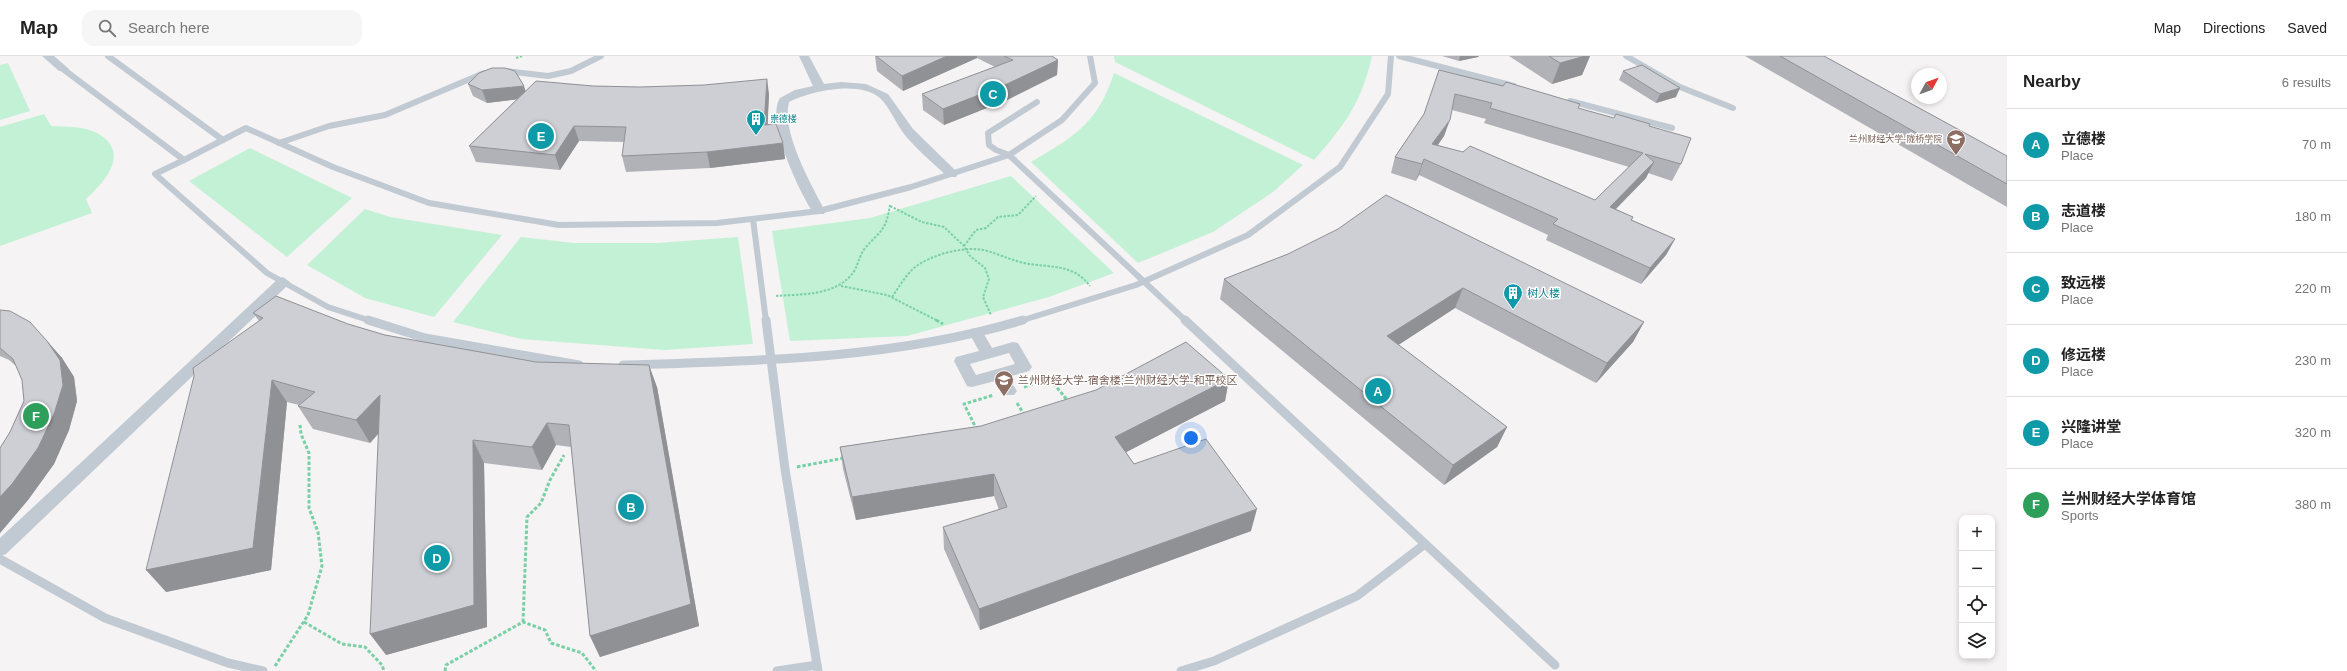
<!DOCTYPE html>
<meta charset="utf-8">
<style>
:root{--surface:#fff;--page:#f6f6f6;--text:#222;--muted:#767676;--line:#e0e0e0;--accent:#1a73e8}
body{margin:0;font-family:Arial,"Noto Sans SC",sans-serif;background:var(--page);color:var(--text)}
.controls{position:absolute;right:12px;bottom:12px;display:grid;overflow:hidden;border-radius:8px;box-shadow:0 2px 6px #0003}
.controls button{width:36px;height:36px;display:grid;place-items:center;padding:0;border:0;border-bottom:1px solid var(--line);background:var(--surface);color:var(--text);font:20px sans-serif}
.compass{position:absolute;left:1911px;top:12px;width:36px;height:36px;border-radius:50%;background:var(--surface);box-shadow:0 2px 6px #0003;rotate:49deg}
.you{position:absolute;left:1191px;top:382px;width:14px;height:14px;margin:-10px;border:3px solid #fff;border-radius:50%;background:#1a73e8;box-shadow:0 0 0 6px #1a73e833}
.badge{display:grid;place-items:center;width:26px;height:26px;border-radius:50%;background:var(--accent);color:#fff;font-size:13px;font-weight:700}
.pin{position:absolute;translate:-50% -50%;border:2px solid #fff;box-shadow:0 1px 4px #0006}
.list{margin:0;padding:0;list-style:none}
h2{display:flex;justify-content:space-between;align-items:center;height:52px;margin:0;padding:0 16px;font-size:17px}
h2 small{font-size:13px;font-weight:400;color:var(--muted)}
.list li{display:grid;grid-template-columns:26px 1fr auto;gap:12px;align-items:center;box-sizing:border-box;height:72px;padding:0 16px;border-top:1px solid var(--line)}
.list b{display:block;font-size:15px;white-space:nowrap}
.list p{margin:0;font-size:13px;white-space:nowrap;color:var(--muted)}
.list em{font-size:13px;font-style:normal;color:var(--muted)}
.icon{flex:none;width:22px;height:22px;fill:none;stroke:currentColor;stroke-width:2;stroke-linecap:round;stroke-linejoin:round}
.map{position:relative;flex:none;width:2007px;height:615px;overflow:hidden}
header{display:flex;align-items:center;gap:24px;box-sizing:border-box;height:56px;padding:0 20px;background:var(--surface);border-bottom:1px solid var(--line)}
header strong{font-size:19px}
nav{display:flex;gap:22px;margin-inline-start:auto;font-size:14px}
.search{width:280px;height:36px;background:var(--page);display:flex;align-items:center;gap:10px;box-sizing:border-box;padding:0 14px;border-radius:12px;color:var(--muted);font-size:15px}
main{display:flex}
aside{flex:1;background:var(--surface)}
.map>svg:first-child{display:block}
</style>
<header>
<strong>Map</strong>
<div class="search"><svg class="icon" aria-label="search" viewBox="0 0 24 24"><circle cx="10" cy="10" r="6"/><path d="M15 15l6 6"/></svg>Search here</div>
<nav><a>Map</a><a>Directions</a><a>Saved</a></nav>
</header>
<main>
<div class="map">
<svg width="2007" height="615" viewBox="0 0 2007 615">
<rect width="100%" height="100%" fill="#f5f3f3"/>
<g fill="#c3f1d5">
<path d="M1114,0H1372C1361,48 1345,68 1314,104L1115,6Z"/>
<polygon points="8,7 30,55 0,64 0,9"/>
<path d="M1114,17L1303,109L1273,136L1213,176L1138,207L1031,106C1075,80 1098,67 1114,17Z"/>
<path d="M44,58L51,70C65,71 84,70 97,77C131,96 106,125 86,143L92,157L0,190V71Z"/>
<polygon points="250,92 352,142 287,201 189,125"/>
<polygon points="1011,120 1114,217 1049,241 907,280 790,285 772,175 870,162"/>
<polygon points="365,153 390,161 502,179 434,261 365,242 307,209"/>
<polygon points="521,181 574,187 657,187 738,181 753,288 664,294 521,283 453,266"/>
</g>
<g fill="none" stroke-linecap="round" stroke-linejoin="round">
<g stroke="#7ad0a6" stroke-width="2" stroke-dasharray="2.5 1.5" stroke-linecap="butt">
<polyline points="516,2 522,0"/>
<polyline points="890,150 922,166 944,171 964,190 970,200 985,212 989,223 983,241 991,259"/>
<polyline points="964,190 976,174 986,172 998,161 1018,159 1036,140"/>
<polyline points="841,230 887,239 938,265"/>
<path d="M776,240C802,238 835,240 853,217C858,210 859,200 865,192C881,174 886,175 890,149"/>
<path d="M892,241C899,231 905,220 914,212C930,199 963,190 983,194C997,197 1010,204 1024,207C1049,212 1073,207 1090,230"/>
</g>
<g stroke="#7ad0a6" stroke-width="3" stroke-dasharray="3.5 2" stroke-linecap="butt">
<polyline points="936,264 943,268"/>
<polyline points="1024,331 1050,323 1068,345"/>
<polyline points="1017,347 1025,360"/>
<polyline points="977,374 964,348 994,339"/>
<polyline points="797,411 844,402"/>
<polyline points="304,566 342,588 365,591 382,609 384,615"/>
<polyline points="523,566 527,461 541,447 550,424 564,399"/>
<polyline points="275,610 308,559 322,510 318,476 309,452 309,397 301,378 300,369"/>
<polyline points="445,615 446,609 523,566 545,574 551,587 582,597 596,615"/>
</g>
<g stroke="#c1cad2" stroke-width="6">
<polyline points="108,0 223,84"/>
<polyline points="1399,0 1514,30"/>
<polyline points="1626,0 1680,31 1733,52"/>
<polyline points="63,13 184,104 155,118 267,217 328,251 371,265"/>
<polyline points="506,15 548,20 571,15 601,0"/>
<polyline points="1570,45 1672,72"/>
<polyline points="1037,46 988,77 989,89 996,94 1009,99 1186,265"/>
<polyline points="279,87 329,70 385,59 484,17"/>
<polyline points="184,104 246,72 333,111 429,147 559,169 717,167 819,155 911,131 1009,99 1062,64 1095,27 1090,0"/>
<polyline points="753,163 766,265"/>
<polyline points="1020,265 1136,229 1248,179 1340,111 1388,38 1391,0"/>
</g>
<g stroke="#c1cad2" stroke-width="9">
<polyline points="368,264 425,282 579,309"/>
<polyline points="766,264 785,413 818,615"/>
<polyline points="1185,264 1555,609"/>
<path d="M623,309C757,305 894,303 1023,264"/>
<polyline points="0,503 105,562 228,607 263,615"/>
<polyline points="777,615 817,609"/>
<polyline points="1181,615 1214,605 1357,540 1425,488"/>
</g>
<g fill="#c1cad2" fill-rule="evenodd">
<polygon points="42,0 54,0 69,13 67,15 59,15"/>
<path d="M799,0H809L824,28L841,26L866,28L888,38L913,73L956,115L958,118L956,121H948C933,107 916,93 904,78C896,67 890,52 880,42C860,24 810,35 789,46C781,76 811,128 825,155L824,158H814C800,137 765,65 780,42L795,34L813,30Z"/>
<polygon points="283,221 290,226 288,229 6,498 0,500 0,482 278,223"/>
<path d="M976,272L981,273L992,292L1013,286L1018,287L1032,311L1029,315L1008,321L1017,335L1014,339H1004L995,325L972,331L967,330L954,305L956,301L979,295L969,277L971,273ZM1009,297L1015,308L976,319L970,308Z"/>
</g>
</g>
<g fill="#b0b2b7" fill-rule="evenodd">
<polygon points="875,0 1052,0 1058,4 1057,19 1007,44 944,69 923,54 922,38 995,11 977,2 903,35 877,15"/>
<polygon points="1442,0 1479,0 1478,1 1459,5"/>
<polygon points="1509,0 1590,0 1582,19 1552,28"/>
<polygon points="1745,0 1824,0 2007,100 2007,151"/>
<path d="M1439,14L1580,48L1578,52L1614,62L1649,70L1681,108L1672,125L1648,117L1646,122L1616,153L1633,161L1632,164L1675,183L1666,199L1641,228L1546,184L1548,179L1419,119L1416,125L1391,117L1395,101L1424,58ZM1452,54L1486,63L1484,67L1629,111L1595,144L1438,89L1444,80Z"/>
<polygon points="1623,15 1676,41 1656,47 1619,24"/>
<polygon points="468,28 526,35 593,30 769,38 767,69 783,87 785,103 710,112 626,116 622,100 624,86 579,85 560,114 476,106 469,90 517,43 487,47 473,40"/>
<polygon points="1288,198 1644,266 1633,286 1596,327 1455,252 1398,289 1507,371 1497,391 1444,429 1220,243 1224,223"/>
<polygon points="0,254 47,285 62,302 74,321 77,345 69,374 54,408 28,444 0,477 0,392 10,376 24,345 22,324 16,310 9,304 0,300"/>
<polygon points="253,257 348,268 385,279 657,331 699,570 600,601 590,580 571,391 556,389 542,414 484,407 487,571 386,599 379,377 370,387 313,373 298,350 299,349 287,346 271,514 166,536 194,320 259,265"/>
<polygon points="1229,323 1225,345 1126,396 1134,408 1251,475 980,574 944,493 943,471 999,454 994,440 856,464 843,413 840,391 981,370"/>
</g>
<g fill="#909195">
<polygon points="947,0 977,0 977,2 903,35 902,20"/>
<polygon points="1460,0 1479,0 1478,1 1459,5"/>
<polygon points="1585,0 1590,0 1582,19 1552,28 1560,7"/>
<polygon points="1058,4 1057,19 1007,44 944,69 943,53"/>
<polygon points="767,23 769,38 767,85 764,69"/>
<polygon points="524,30 528,42 487,47 482,34"/>
<polygon points="1680,32 1676,41 1656,47 1660,38"/>
<polygon points="1450,64 1444,80 1427,104 1432,88"/>
<polygon points="574,70 579,85 560,114 555,99"/>
<polygon points="783,87 785,103 710,112 707,96"/>
<polygon points="1424,103 1419,119 1416,125 1422,108"/>
<polygon points="1654,106 1646,122 1602,167 1610,151"/>
<polygon points="1675,183 1666,199 1641,228 1650,212"/>
<polygon points="1463,232 1455,252 1380,301 1387,280"/>
<polygon points="1644,266 1633,286 1596,327 1607,307"/>
<polygon points="47,285 62,302 74,321 77,345 69,374 54,408 28,444 0,477 0,441"/>
<polygon points="649,309 657,331 699,570 600,601 590,580"/>
<polygon points="1229,323 1225,345 1113,403 1115,381"/>
<polygon points="272,324 287,346 271,514 166,536 146,514"/>
<polygon points="380,339 393,361 370,387 356,364"/>
<polygon points="547,367 556,389 542,414 532,391"/>
<polygon points="1507,371 1497,391 1444,429 1453,409"/>
<polygon points="473,384 484,407 487,571 386,599 370,578"/>
<polygon points="994,418 994,440 856,464 852,441"/>
<polygon points="1257,453 1251,475 980,574 979,553"/>
</g>
<g fill="#cdcfd5" stroke="#909195" fill-rule="evenodd">
<polygon points="876,0 947,0 902,20"/>
<polygon points="1004,0 1052,0 1058,4 1007,28 943,53 922,38 1013,4"/>
<polygon points="1549,0 1585,0 1560,7"/>
<polygon points="1780,0 1824,0 2007,100 2007,128"/>
<polygon points="1642,9 1680,32 1660,38 1623,15"/>
<polygon points="492,12 505,12 515,15 524,30 482,34 468,28 479,17"/>
<path d="M1439,14L1503,30L1506,26L1580,48L1578,52L1614,62L1616,58L1650,68L1649,70L1691,82L1681,108L1645,98L1654,106L1610,151L1633,161L1631,164L1675,183L1650,212L1553,168L1558,163L1424,103L1422,108L1395,101L1424,58ZM1455,38L1492,47L1490,52L1643,97L1595,144L1470,90L1463,96L1432,88L1450,64Z"/>
<polygon points="767,23 764,69 776,68 783,87 707,96 622,100 626,71 574,70 555,99 469,90 536,25 593,30 640,31 704,29"/>
<polygon points="1386,139 1644,266 1607,307 1463,232 1387,280 1507,371 1453,409 1224,223 1288,198 1338,173"/>
<polygon points="276,240 348,268 385,279 536,306 649,309 691,548 590,580 569,369 547,367 532,391 473,384 474,549 370,578 380,339 356,364 298,350 315,336 272,324 253,492 146,514 194,320 193,312 263,262 253,257"/>
<polygon points="0,254 10,255 30,266 47,285 60,304 63,329 54,358 38,392 12,428 0,441 0,392 10,376 24,345 22,324 13,303 0,292"/>
<polygon points="1186,286 1229,323 1115,381 1134,408 1206,383 1257,453 979,553 943,471 1007,451 994,418 852,441 840,391 981,370 1096,334"/>
</g>
<defs>
<symbol id="building-pin" viewBox="-11 -11 22 30"><path d="M0 17L-7.5 6A9.5 9.5 0 1 1 7.5 6Z" fill="#0f9aa8" stroke="#fff"/><path d="M-4-6H4V6H1V3H-1V6H-4ZM-2.5-4.3h1.7v1.8h-1.7ZM.8-4.3h1.7v1.8H.8ZM-2.5-1h1.7V.8h-1.7ZM.8-1h1.7V.8H.8Z" fill="#fff"/></symbol>
<symbol id="university-pin" viewBox="-11 -11 22 30"><path d="M0 17L-7.5 6A9.5 9.5 0 1 1 7.5 6Z" fill="#8d6e63" stroke="#fff"/><path d="M0-5L7-2L0 1L-7-2ZM-4 1L0 2.5L4 1V4Q0 6-4 4Z" fill="#fff"/></symbol>
</defs>
<g fill-rule="evenodd">
<use href="#building-pin" x="745" y="52" width="22" height="30"/>
<use href="#university-pin" x="1945" y="72" width="22" height="30"/>
<use href="#building-pin" x="1502" y="226" width="22" height="30"/>
<use href="#university-pin" x="993" y="313" width="22" height="30"/>
</g>
<g text-anchor="middle" dominant-baseline="central" stroke-width="3" stroke-linejoin="round" paint-order="stroke">
<g font-size="9" fill="#0d838f" stroke="#fff" text-anchor="start">
<text x="770" y="63">崇德楼</text>
</g>
<g font-size="9" fill="#785e54" stroke="#fff" text-anchor="end">
<text x="1942" y="83">兰州财经大学-陇桥学院</text>
</g>
<g font-size="11" fill="#0d838f" stroke="#fff" text-anchor="start">
<text x="1527" y="237">树人楼</text>
</g>
<g font-size="11" fill="#785e54" stroke="#fff" text-anchor="start">
<text x="1018" y="324">兰州财经大学-宿舍楼;兰州财经大学-和平校区</text>
</g>
</g>
</svg>
<div class="controls">
<button>+</button>
<button>−</button>
<button><svg class="icon" aria-label="locate" viewBox="0 0 24 24"><circle cx="12" cy="12" r="6"/><path d="M12 2v4M12 18v4M2 12h4M18 12h4"/></svg></button>
<button><svg class="icon" aria-label="layers" viewBox="0 0 24 24"><path d="M12 4l9 5-9 5-9-5zM3 14l9 5 9-5"/></svg></button>
</div>
<svg class="compass" viewBox="-18 -18 36 36"><path d="M0-13l5 13h-10z" fill="#e53935"/><path d="M0 13l5-13h-10z" fill="#767676"/></svg>
<div class="you"></div>
<div class="pin badge" style="left:1378px;top:335px;background:#0f9aa8">A</div>
<div class="pin badge" style="left:631px;top:451px;background:#0f9aa8">B</div>
<div class="pin badge" style="left:993px;top:38px;background:#0f9aa8">C</div>
<div class="pin badge" style="left:437px;top:502px;background:#0f9aa8">D</div>
<div class="pin badge" style="left:541px;top:80px;background:#0f9aa8">E</div>
<div class="pin badge" style="left:36px;top:360px;background:#2e9e5b">F</div>
</div>
<aside>
<h2>Nearby<small>6 results</small></h2>
<ul class="list">
<li><span class="badge" style="background:#0f9aa8">A</span><div><b>立德楼</b><p>Place</p></div><em>70 m</em></li>
<li><span class="badge" style="background:#0f9aa8">B</span><div><b>志道楼</b><p>Place</p></div><em>180 m</em></li>
<li><span class="badge" style="background:#0f9aa8">C</span><div><b>致远楼</b><p>Place</p></div><em>220 m</em></li>
<li><span class="badge" style="background:#0f9aa8">D</span><div><b>修远楼</b><p>Place</p></div><em>230 m</em></li>
<li><span class="badge" style="background:#0f9aa8">E</span><div><b>兴隆讲堂</b><p>Place</p></div><em>320 m</em></li>
<li><span class="badge" style="background:#2e9e5b">F</span><div><b>兰州财经大学体育馆</b><p>Sports</p></div><em>380 m</em></li>
</ul>
</aside>
</main>
